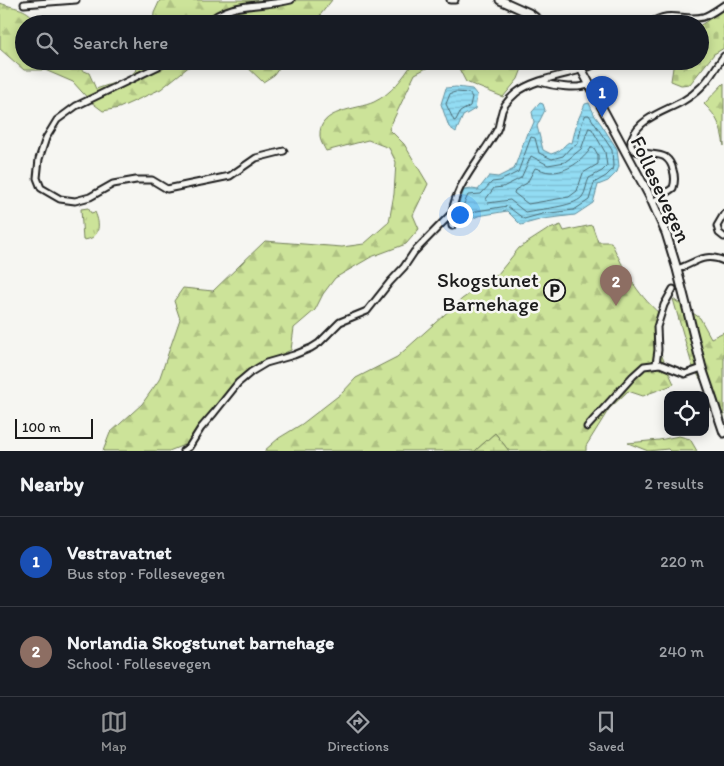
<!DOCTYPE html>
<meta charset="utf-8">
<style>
:root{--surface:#171b24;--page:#20242c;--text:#f1f3f6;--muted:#9ea1a6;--line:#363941;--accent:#919294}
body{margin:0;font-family:Itim,sans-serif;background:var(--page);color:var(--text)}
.controls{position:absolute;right:15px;bottom:15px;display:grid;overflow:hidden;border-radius:10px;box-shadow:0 2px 12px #0003}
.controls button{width:45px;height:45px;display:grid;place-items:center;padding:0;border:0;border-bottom:1px solid var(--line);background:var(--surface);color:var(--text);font:25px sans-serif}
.scale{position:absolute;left:15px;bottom:12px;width:78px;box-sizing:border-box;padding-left:5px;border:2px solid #1c1c1c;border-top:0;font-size:14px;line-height:18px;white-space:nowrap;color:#1c1c1c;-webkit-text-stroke:4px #f6f6f2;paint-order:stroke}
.you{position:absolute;left:459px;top:214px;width:18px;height:18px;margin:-12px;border:4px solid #fff;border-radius:50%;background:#1a73e8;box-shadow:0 0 0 8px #1a73e833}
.badge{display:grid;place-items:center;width:32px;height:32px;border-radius:50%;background:var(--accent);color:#fff;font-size:16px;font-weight:700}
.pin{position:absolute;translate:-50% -41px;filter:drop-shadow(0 1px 2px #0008)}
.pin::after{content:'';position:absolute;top:26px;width:18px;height:15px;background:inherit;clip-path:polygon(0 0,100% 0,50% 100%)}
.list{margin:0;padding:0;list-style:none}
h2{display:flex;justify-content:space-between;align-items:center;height:65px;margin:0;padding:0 20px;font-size:21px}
h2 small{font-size:16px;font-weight:400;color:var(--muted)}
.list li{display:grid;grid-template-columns:32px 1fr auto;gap:15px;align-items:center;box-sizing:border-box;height:90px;padding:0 20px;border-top:1px solid var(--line)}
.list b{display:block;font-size:19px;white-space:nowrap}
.list p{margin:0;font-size:16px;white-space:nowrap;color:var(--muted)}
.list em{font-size:16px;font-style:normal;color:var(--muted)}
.icon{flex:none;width:28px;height:28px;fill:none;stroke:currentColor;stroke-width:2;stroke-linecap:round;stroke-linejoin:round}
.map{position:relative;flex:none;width:724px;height:451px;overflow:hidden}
.search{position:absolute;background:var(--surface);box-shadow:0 2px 12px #0003;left:15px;right:15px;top:15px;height:55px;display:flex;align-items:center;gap:12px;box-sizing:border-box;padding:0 18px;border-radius:28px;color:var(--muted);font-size:19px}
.sheet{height:245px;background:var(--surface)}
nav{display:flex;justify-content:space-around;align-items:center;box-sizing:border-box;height:70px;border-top:1px solid var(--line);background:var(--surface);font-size:14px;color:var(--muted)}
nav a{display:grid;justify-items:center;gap:2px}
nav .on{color:var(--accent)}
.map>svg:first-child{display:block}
</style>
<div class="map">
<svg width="724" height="451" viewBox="0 0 724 451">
<defs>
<pattern id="forest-firs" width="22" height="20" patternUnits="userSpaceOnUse" patternTransform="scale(1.25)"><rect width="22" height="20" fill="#cce399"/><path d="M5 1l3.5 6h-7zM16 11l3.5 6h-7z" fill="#afc283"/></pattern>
<pattern id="wetland-marsh" width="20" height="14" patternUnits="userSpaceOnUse" patternTransform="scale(1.25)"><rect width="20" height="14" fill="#cce399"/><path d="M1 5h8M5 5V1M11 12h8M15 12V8" fill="none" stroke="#afc283"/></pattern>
<pattern id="cemetery-stones" width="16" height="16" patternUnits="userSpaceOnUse" patternTransform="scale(1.25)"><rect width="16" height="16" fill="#cce399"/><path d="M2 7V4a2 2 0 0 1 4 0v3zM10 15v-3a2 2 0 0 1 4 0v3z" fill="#afc283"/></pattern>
<pattern id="park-tufts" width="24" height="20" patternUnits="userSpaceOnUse" patternTransform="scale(1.25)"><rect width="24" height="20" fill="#cce399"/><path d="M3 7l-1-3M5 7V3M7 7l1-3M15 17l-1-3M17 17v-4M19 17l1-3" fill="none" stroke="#afc283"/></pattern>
<pattern id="water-rules" width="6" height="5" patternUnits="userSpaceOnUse" patternTransform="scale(1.25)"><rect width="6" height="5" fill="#92dcf3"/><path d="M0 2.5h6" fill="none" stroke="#7dbcd0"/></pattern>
</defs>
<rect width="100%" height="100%" fill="#f6f6f2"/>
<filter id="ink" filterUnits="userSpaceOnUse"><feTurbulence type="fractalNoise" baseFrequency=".02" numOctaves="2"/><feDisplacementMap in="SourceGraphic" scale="10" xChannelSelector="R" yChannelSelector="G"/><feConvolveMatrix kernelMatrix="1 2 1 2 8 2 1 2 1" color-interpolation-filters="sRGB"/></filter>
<g filter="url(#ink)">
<g fill="url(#forest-firs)" stroke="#74805a">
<polygon points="160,0 332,0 313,24 153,24 154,13"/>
<path d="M0,3C18,10 26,6 38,24H24V61H67L68,64L89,73L96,89L129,78L144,61H196L161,89L119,108L103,111L91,102L73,82L45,70H24L0,49Z"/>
<polygon points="241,61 284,61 274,75 263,82"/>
<path d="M414,61H440L415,74L389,129L404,144L428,184L413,215L419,229L406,244L371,257L335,278L323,294L315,310L294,328L291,350L250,369L235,381L189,443L169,451H103L110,433L142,404L159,380L180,319L174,301L183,288L213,291L265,241L342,247L364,244L389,222L394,194L396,162L389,148L368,140L326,151C324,147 320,141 320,136C318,109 357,110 374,102C391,94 404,77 414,61Z"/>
<polygon points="455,61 525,61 518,79 503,97 466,82"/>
<path d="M724,83V146C721,127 718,117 704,104Z"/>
<path d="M561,225L564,231L592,225L598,242H611C625,271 635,292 660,314C654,344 662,357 674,384C664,389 653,391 643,396L628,391L609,409L586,446V451H509L495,433L475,451H264L279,438L302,424L342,393L356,378L397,357L462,299L498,274L519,248L547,230Z"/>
<polygon points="673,299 700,318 711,338 724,332 724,432 719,411 692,365"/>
<polygon points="679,436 690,439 697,451 670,451 668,449 648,451 628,443 659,440"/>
</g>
<polygon fill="url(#wetland-marsh)" stroke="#74805a" points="495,433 509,451 475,451"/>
<path fill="url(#cemetery-stones)" stroke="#74805a" d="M724,7V48L714,54L690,84L681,85L671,81L674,61H700V25C708,22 716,12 724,7Z"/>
<path fill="url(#park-tufts)" stroke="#74805a" d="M88,208L91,213L95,212C101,225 100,239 83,240L81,209Z"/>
<g fill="url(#water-rules)" stroke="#638f9d">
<polygon points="456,87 472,89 477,95 475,109 463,116 456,132 449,127 441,104 446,88"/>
<path d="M540,103L543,104L545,110L537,126L543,150L551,154C564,150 560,148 569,142L572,143L577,122L585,104L589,103L595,116L601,124L617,149L619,166L617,172L608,181L598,185L593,203L575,215L543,219L521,225L507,211L478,216L466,222L460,220L458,206L464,190L472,189L478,190L489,176L498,177L514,169L527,133L531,129L534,122L532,112Z"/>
</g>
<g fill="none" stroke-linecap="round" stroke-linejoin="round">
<g stroke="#4b6972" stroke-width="1">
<polygon points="456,92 469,93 472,97 470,106 460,112 456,120 454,121 446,104 450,94"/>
<polygon points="586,115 589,115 612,150 613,166 612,170 606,176 594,183 589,200 574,210 542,214 524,219 507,206 477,211 467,215 465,214 463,206 468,195 481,194 492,182 500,181 518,172 531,137 535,138 539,153 552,159 563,156 570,148 575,146 578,142 582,123"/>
<path d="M589,128L592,129L605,152L607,166L602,171L589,178C586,184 586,192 582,197C573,207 540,209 525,212L510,200L488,203L486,201V199L494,188L503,187L521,178L531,156L548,165L565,162L581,149Z"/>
<path d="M591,148H594L598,155V164L583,173L577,191L569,197L528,204L514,193L515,190L527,183L535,168C540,169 545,172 550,172C567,173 583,160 591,148Z"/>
</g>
<defs>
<g id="street">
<polyline points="450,0 455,0"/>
<polyline points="24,4 76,0"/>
<path d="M206,24C230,0 261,8 291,0"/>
<path d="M649,24C671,9 682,22 703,17C710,15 718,9 724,5"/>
<polyline points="169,61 76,106 57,120 46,138 39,159 37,178 41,188 60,199 75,201 90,197 113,184 136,180 152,180 167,189 230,176 256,158 284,151"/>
<polyline points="589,67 602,61"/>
<path d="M540,82C553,86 578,90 590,84"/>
<path d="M653,202L673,188C675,182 675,176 673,170C672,165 669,160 665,157C656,151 624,158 632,138C640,117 666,111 683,101C690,97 696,92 701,87C711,78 716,66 724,56"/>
<polyline points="724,214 717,226 719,233 724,237"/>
<path d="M452,226C447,192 482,158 497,130C500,125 499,120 501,115C502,106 509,99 516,93C531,81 558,76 577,71"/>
<path d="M677,269C696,263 703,252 724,261"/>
<polyline points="656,364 658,350 657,327 664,305 673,289"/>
<polyline points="587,427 633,376 644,366 660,364 685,374 702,368"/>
<polyline points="183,451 189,447 201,428 214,413 238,383 251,372 266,363 294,355 311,348 319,343 340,322 367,311 390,282 404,267 414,252 452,213"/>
</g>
<g id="secondary">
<polyline points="500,0 529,13 544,24"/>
<polyline points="577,61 650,197 666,233 677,269 702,368 724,433"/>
</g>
</defs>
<use href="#street" stroke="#1c1c1c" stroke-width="9"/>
<use href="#secondary" stroke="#1c1c1c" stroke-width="11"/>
<use href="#street" stroke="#f6f6f2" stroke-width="5"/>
<use href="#secondary" stroke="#f6f6f2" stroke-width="7"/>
</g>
</g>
<defs>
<symbol id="parking-ring" viewBox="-11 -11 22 22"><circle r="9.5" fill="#f6f6f2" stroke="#1c1c1c" stroke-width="1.5"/><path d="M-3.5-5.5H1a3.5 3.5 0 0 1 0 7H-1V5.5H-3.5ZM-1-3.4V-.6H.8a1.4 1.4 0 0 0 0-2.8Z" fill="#1c1c1c"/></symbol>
</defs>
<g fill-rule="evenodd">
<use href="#parking-ring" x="542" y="278" width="25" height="25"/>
</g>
<g text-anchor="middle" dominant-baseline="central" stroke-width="5" stroke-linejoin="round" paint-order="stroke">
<g font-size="21" fill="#1c1c1c" stroke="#f6f6f2">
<text transform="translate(661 189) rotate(65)">Follesevegen</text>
</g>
<g font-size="21" fill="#1c1c1c" stroke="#f6f6f2" text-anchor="end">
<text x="539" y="279">Skogstunet<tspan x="539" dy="24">Barnehage</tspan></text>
</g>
</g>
</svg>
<div class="controls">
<button><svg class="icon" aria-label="locate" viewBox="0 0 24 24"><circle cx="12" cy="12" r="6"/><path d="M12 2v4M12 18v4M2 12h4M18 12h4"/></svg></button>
</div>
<div class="scale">100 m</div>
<div class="you"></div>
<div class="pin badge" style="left:602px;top:117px;background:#1a4fb4">1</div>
<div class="pin badge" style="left:616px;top:306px;background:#8d6e63">2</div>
<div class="search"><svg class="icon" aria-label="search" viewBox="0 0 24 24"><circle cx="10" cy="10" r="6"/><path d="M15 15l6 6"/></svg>Search here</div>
</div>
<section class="sheet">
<h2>Nearby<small>2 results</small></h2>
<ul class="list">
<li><span class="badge" style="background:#1a4fb4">1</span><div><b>Vestravatnet</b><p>Bus stop · Follesevegen</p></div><em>220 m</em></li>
<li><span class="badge" style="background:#8d6e63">2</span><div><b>Norlandia Skogstunet barnehage</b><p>School · Follesevegen</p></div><em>240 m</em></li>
</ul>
</section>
<nav>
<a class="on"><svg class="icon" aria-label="map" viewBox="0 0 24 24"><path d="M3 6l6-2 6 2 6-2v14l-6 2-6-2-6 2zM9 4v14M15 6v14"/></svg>Map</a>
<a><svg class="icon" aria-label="directions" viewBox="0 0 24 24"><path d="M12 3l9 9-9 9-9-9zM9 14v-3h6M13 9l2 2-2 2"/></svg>Directions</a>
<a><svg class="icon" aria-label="saved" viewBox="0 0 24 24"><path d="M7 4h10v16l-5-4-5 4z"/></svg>Saved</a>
</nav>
